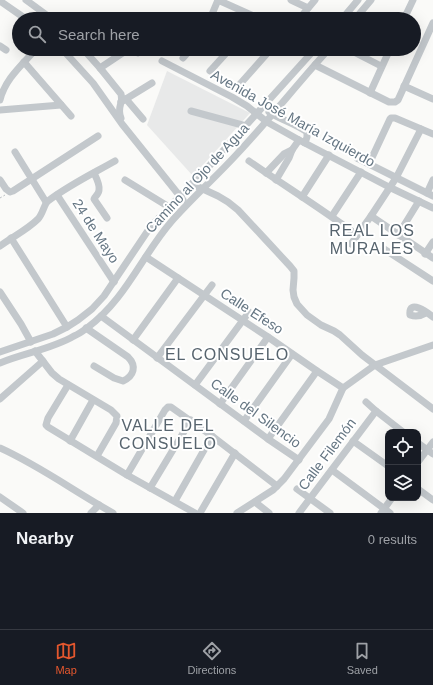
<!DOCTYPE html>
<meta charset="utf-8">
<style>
:root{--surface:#171b24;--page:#242831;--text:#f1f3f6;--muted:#9ea1a6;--line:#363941;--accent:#e4572e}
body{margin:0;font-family:Arial,sans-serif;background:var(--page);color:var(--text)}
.controls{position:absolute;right:12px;bottom:12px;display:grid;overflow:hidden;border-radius:8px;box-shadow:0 4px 16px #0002}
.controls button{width:36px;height:36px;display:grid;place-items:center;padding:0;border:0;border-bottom:1px solid var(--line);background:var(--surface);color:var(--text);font:20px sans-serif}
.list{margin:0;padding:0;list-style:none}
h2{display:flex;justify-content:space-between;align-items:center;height:52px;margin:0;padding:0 16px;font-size:17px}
h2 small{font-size:13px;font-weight:400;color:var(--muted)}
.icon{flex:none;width:22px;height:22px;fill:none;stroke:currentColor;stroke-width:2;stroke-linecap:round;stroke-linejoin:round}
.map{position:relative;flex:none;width:433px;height:513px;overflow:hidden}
.search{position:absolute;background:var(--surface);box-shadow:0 4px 16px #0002;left:12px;right:12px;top:12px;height:44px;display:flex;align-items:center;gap:10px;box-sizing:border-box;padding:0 14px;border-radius:22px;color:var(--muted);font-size:15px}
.sheet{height:116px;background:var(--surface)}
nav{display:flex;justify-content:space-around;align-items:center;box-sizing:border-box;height:56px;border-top:1px solid var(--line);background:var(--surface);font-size:11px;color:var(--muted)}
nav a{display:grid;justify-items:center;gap:2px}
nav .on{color:var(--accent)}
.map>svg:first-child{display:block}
</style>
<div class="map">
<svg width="433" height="513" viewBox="0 0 433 513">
<rect width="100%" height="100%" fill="#fafaf8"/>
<polygon fill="#e8e9e9" points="167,71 250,113 193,176 147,125"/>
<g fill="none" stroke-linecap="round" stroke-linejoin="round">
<polyline stroke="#bbbfc2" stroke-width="1" stroke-dasharray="2 2" stroke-linecap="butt" points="0,198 5,195"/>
<g stroke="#c3c8cc" stroke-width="7">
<polyline points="26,0 52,19"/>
<polyline points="218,0 260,19"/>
<polyline points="291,0 308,8"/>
<polyline points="0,1 26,19"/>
<polyline points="210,19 218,0"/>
<polyline points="299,19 315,0"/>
<polyline points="342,19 358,0"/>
<polyline points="355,19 371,0"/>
<polyline points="404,19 413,0"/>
<polyline points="0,46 6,50"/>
<polyline points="62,49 93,83 122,124 183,200"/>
<path d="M83,49L100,68L121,94C124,104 116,106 121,118"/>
<polyline points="255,49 266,54"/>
<polyline points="348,49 381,66"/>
<polyline points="183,58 191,49"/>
<polyline points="162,61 232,97 247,106 267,122 299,140 389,187 433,208"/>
<polyline points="24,62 71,116"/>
<polyline points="315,65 389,102 395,102 398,100 433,23"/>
<polyline points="100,68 124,52 132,51 138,53"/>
<polyline points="210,71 230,49"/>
<polyline points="240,84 271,49"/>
<polyline points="404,86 433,99"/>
<polyline points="370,93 390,49"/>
<polyline points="126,99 143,119"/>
<path d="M0,100C5,79 22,65 36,49"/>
<polyline points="121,102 152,83"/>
<polyline points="0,110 61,105"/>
<polyline points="191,111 246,126"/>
<path d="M269,112C281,120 295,123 307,132V137L305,143"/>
<polyline points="15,152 46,202"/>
<polyline points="357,158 433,196"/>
<path d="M249,161C285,186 322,209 357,235"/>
<polyline points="369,164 390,119 391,118 395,118 433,134"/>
<path d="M94,173C96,177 100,185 99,190C99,194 95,196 94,199L107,218"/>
<polyline points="266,173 284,154 292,150"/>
<polyline points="0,180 6,189 10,192 13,191 98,136"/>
<polyline points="125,180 169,207"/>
<polyline points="276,180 289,158 292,150 299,140"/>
<polyline points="192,184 218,196 228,202 238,210 265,239 290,266 294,271 294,278 293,290 294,297 297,304 307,315 321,325 334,331 340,335 362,355 433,409"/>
<polyline points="427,193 433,180"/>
<polyline points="57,195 114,282"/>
<polyline points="302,197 329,155"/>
<polyline points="332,216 361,172"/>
<polyline points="371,216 433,258"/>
<polyline points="398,235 419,201"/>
<polyline points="11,238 67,327"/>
<polyline points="351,244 371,216 396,178 421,129"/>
<path d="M0,246C12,237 27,230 38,219C43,214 44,204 48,201C69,185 92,174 115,161"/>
<polyline points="384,249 433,281"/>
<polyline points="425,254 433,242"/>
<polyline points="146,257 268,337 317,371 343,388"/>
<polyline points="0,292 21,324 31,342"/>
<path d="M426,313C421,316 416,317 410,315C408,298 428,313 433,317"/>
<polyline points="101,316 268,439 299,460"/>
<path d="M86,328L128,357C137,366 134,376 123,381L114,378L94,366"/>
<polyline points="133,340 178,278"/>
<polyline points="35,351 52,373 59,379 111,410 117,416 116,423 97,456"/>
<polyline points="0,352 53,334 67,327 78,320 92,309 104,296 147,232 156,221 212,163 315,49"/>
<polyline points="157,358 212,285"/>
<path d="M0,363C24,353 52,349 74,336C79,334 83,331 87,328C126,299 141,257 171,222C192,198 216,177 237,154C269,120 298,83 329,49"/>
<polyline points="68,385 48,418 46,425 48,427 127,475 195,513"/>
<polyline points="195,385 249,312"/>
<polyline points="0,399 43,361"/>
<polyline points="366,402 376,411 403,432"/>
<polyline points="220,404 268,337"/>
<polyline points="244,421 292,354"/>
<polyline points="268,439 317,371"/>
<polyline points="70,441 93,400"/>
<polyline points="353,441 388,466"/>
<polyline points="418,443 433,454"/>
<path d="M0,448C40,466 75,492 113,513"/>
<polyline points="418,462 433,442"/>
<polyline points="332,470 390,513"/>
<polyline points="127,475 165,410 168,407 171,407 212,436 277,486"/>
<polyline points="150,488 191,420"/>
<polyline points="297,489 330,513"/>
<polyline points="418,489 433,500"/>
<polyline points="0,497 23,513"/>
<polyline points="175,501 212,436"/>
<polyline points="255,502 269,513"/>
<polyline points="91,513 99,505"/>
<polyline points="200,513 235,453"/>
<polyline points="237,513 273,490 284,479 329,419 343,388 375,365 433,345"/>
<polyline points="299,513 376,411"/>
<polyline points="381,513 392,498"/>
</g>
</g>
<g text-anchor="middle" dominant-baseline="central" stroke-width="4" stroke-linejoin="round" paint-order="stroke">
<g font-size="14" fill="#657683" stroke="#fff">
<text transform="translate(293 118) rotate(29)">Avenida José María Izquierdo</text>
<text transform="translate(197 178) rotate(-47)">Camino al Ojo de Agua</text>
<text transform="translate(96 231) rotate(57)">24 de Mayo</text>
<text transform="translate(252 311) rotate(33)">Calle Efeso</text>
<text transform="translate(256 413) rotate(36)">Calle del Silencio</text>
<text transform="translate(327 454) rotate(-53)">Calle Filemón</text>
</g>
<g font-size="16" letter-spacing="1" fill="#57646e" stroke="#fff">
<text x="372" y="230">REAL LOS<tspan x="372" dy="18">MURALES</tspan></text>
<text x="227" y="354">EL CONSUELO</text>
<text x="168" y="425">VALLE DEL<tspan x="168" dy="18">CONSUELO</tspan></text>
</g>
</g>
</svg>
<div class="controls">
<button><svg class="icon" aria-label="locate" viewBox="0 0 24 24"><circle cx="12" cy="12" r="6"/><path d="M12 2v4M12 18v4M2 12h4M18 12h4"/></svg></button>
<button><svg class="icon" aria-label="layers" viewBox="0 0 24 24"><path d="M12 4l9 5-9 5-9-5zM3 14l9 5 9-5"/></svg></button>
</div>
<div class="search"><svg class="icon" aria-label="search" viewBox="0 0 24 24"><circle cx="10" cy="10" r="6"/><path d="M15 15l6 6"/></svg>Search here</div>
</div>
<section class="sheet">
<h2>Nearby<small>0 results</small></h2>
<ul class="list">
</ul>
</section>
<nav>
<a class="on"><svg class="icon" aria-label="map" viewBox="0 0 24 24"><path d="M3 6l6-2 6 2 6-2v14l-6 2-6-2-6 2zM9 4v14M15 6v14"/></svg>Map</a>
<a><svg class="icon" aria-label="directions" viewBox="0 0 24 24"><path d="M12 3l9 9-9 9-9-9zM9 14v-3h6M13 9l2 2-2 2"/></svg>Directions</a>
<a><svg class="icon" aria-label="saved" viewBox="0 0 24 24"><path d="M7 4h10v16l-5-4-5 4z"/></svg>Saved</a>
</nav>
